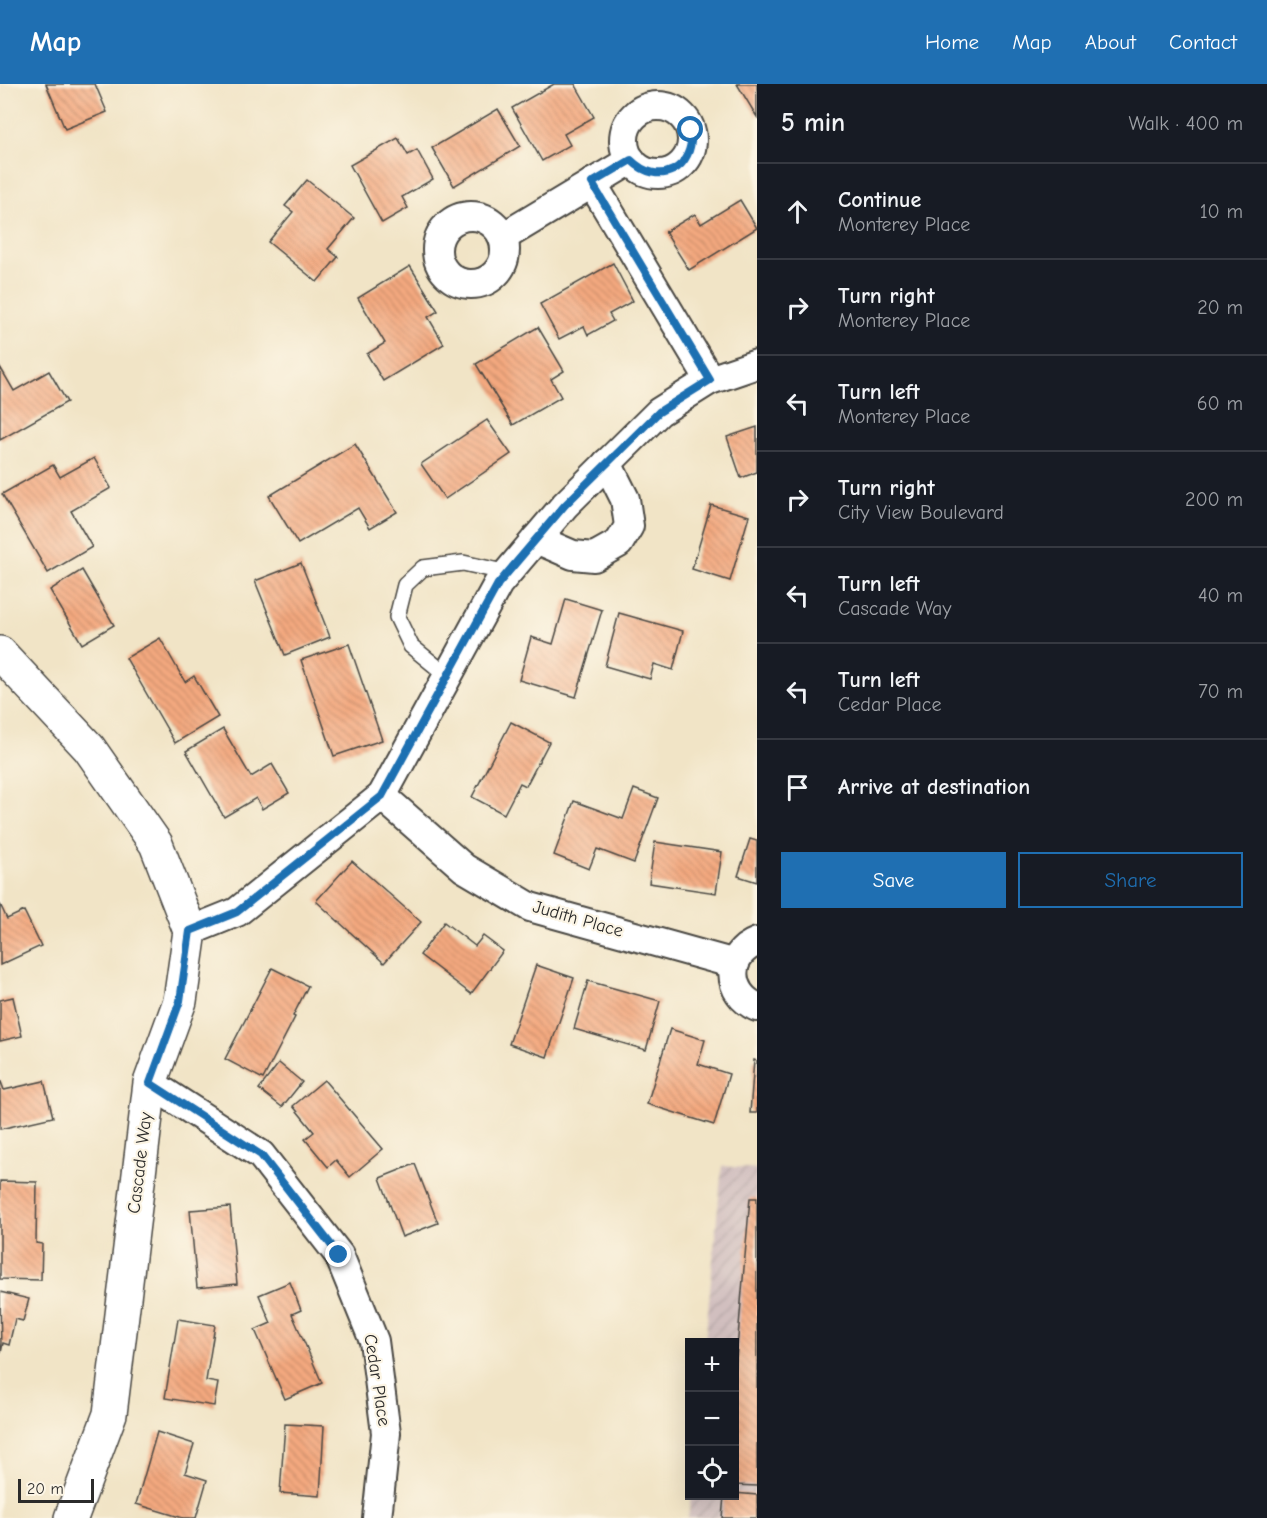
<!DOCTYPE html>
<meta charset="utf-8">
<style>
:root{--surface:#171b24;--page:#242831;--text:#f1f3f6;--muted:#9ea1a6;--line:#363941;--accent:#1f6fb2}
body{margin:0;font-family:"Comic Neue",sans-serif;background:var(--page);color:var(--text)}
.controls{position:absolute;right:18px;bottom:18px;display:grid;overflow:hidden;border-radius:0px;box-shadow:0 6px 24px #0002}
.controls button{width:54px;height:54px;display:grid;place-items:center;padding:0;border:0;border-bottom:2px solid var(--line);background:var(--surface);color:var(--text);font:30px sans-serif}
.scale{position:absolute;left:18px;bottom:15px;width:76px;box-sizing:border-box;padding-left:6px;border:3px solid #2b2b2b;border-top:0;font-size:16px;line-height:21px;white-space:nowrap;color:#2b2b2b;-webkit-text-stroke:4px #fcf5e5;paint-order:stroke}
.stop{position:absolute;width:18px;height:18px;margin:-14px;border:4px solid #1f6fb2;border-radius:50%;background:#fff}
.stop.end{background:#1f6fb2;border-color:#fff;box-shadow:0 2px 6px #0008}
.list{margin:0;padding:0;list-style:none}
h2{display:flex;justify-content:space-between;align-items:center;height:78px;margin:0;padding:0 24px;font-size:26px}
h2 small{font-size:20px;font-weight:400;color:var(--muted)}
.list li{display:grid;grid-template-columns:39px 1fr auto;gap:18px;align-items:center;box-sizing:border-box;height:96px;padding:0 24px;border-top:2px solid var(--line)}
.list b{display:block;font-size:22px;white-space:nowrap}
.list p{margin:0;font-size:20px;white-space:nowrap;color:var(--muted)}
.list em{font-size:20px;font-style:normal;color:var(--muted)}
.actions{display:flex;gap:12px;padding:18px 24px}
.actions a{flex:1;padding:14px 0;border:2px solid var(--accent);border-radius:0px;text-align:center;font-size:21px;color:var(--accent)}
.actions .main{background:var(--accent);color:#fff}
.icon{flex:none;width:33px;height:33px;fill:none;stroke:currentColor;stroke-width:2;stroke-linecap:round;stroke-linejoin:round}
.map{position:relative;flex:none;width:757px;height:1434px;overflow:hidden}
header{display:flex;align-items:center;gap:36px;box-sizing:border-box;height:84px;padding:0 30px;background:var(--accent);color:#fff}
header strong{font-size:28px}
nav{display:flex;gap:33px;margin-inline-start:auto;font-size:21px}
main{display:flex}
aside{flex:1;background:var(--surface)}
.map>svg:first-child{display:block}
</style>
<header>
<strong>Map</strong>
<nav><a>Home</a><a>Map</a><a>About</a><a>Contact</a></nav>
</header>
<main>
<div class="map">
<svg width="757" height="1434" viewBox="0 0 757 1434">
<defs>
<pattern id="industrial-furrows" width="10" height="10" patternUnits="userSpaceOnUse" patternTransform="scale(1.5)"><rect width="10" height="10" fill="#d1bfbf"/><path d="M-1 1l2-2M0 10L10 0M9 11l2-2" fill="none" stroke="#b4a4a4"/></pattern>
<pattern id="building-back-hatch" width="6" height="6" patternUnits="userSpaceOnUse" patternTransform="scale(1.5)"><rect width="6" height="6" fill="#f4a97f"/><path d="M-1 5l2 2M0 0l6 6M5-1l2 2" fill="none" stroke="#c68a68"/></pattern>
</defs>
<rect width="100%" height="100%" fill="#fcf5e5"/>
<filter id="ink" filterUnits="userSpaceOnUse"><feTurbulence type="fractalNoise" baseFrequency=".0167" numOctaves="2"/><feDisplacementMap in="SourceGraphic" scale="12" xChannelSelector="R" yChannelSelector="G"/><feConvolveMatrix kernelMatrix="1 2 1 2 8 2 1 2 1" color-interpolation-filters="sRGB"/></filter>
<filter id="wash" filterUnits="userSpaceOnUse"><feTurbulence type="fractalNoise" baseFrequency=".008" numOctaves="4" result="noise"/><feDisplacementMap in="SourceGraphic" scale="24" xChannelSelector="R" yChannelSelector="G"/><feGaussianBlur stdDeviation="1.35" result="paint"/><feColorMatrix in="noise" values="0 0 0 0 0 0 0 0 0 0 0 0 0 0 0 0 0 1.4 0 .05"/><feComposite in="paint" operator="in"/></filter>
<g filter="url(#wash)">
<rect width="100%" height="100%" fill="#f1e4c6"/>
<polygon fill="url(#industrial-furrows)" points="722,1082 757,1085 757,1434 688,1434 691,1412 734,1412 734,1258 705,1258"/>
<g id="blocks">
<g fill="url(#building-back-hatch)">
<polygon points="46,0 95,0 107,28 65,45"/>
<polygon points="554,0 575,0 594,33 564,50 570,61 542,77 512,24"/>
<polygon points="737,0 757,0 757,33"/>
<polygon points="498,25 520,62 454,102 432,64"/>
<polygon points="398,54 408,71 417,66 433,95 402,113 408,124 382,139 350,81"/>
<polygon points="307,96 354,134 328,165 338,173 317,198 268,158 293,128 285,122"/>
<polygon points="740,116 757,144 689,186 665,148 695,130 701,140"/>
<polygon points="613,179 633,217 609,230 613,237 588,251 584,242 559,255 540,220"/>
<polygon points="410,182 438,227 428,233 444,260 383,297 367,270 385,259 358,214"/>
<polygon points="538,243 564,287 551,295 561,313 513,341 476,280"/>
<polygon points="0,283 14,307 49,287 67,318 0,356"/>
<polygon points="487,336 511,370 445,415 421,380"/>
<polygon points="757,343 757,388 741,394 727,353"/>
<polygon points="355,360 397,428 370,444 358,424 298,460 269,412"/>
<polygon points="94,374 111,404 71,427 92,463 48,489 2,410 53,381 60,393"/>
<polygon points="711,421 749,432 730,497 692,485"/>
<polygon points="301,479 330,553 285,571 255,497"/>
<polygon points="82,486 114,541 82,560 50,506"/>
<polygon points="566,515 602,526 576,613 519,596 531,553 553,560"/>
<polygon points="619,529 683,547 673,586 654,580 650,595 605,582"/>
<polygon points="160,554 185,598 194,592 218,633 175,659 126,574"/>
<polygon points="349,560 382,656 334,672 301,576"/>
<polygon points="511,638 549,658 526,702 520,699 504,730 472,713"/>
<polygon points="223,645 251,693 272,680 289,709 262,725 256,714 224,733 186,667"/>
<polygon points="634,705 658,714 634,779 597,765 589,785 554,771 574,717 623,735"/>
<polygon points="750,755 757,757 757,798 738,792"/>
<polygon points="655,758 722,768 716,809 649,799"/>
<polygon points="352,777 421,838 384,879 316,817"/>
<polygon points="0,820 7,835 24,827 41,862 0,881"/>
<polygon points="444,838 475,862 483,852 503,867 471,910 420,871"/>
<polygon points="536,881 574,894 547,973 509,960"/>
<polygon points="272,884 308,902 293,932 295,933 263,995 225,975"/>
<polygon points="588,897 660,917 646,966 574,945"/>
<polygon points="13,913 22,952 0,957 0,916"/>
<polygon points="670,945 705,956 698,980 729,990 714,1041 647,1020"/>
<polygon points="754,976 757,977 757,1029 750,1029"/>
<polygon points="279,979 302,998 282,1023 259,1005"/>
<polygon points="0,995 4,1006 44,997 53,1033 0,1045"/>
<polygon points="324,996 383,1065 350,1093 336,1076 328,1083 305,1055 314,1048 293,1022"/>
<polygon points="415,1080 438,1139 402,1153 380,1094"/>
<polygon points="0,1097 37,1098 36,1159 42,1160 41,1196 0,1195"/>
<polygon points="750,1114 757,1114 757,1402 734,1401 734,1300"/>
<polygon points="230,1123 237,1200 197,1204 190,1126"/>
<polygon points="290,1198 301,1226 292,1230 322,1299 285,1315 255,1246 271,1239 259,1211"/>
<polygon points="0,1208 29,1215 23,1237 15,1235 9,1261 3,1259 1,1269"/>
<polygon points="178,1235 215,1241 206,1297 218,1299 214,1322 165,1314"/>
<polygon points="285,1340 324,1342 320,1412 280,1409"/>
<polygon points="157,1348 194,1360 185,1389 207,1396 196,1434 183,1434 136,1420"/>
<polygon points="734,1409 757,1411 757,1434 722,1434 724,1412 734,1412"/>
</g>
</g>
</g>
<g filter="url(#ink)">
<use href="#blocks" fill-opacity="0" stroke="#494742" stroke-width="1.5"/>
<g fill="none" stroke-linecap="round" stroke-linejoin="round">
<defs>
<polyline id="service" points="449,593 411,562 397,533 405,501 423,484 463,479 508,489"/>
<g id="minor">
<circle cx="658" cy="56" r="34"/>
<polyline points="592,99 710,296"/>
<circle cx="471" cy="166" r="34"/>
<polyline points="503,153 631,76"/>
<polyline points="536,455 573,471 594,473 619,459 629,442 625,415 607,379"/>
<polyline points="382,712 464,784 530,823 735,880"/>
<polyline points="190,847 237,828 382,712 498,500 565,421 659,328 710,296 757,280"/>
<path d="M757,858C725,870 726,910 757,923"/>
<polyline points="150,999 261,1071 339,1171 374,1257 386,1349 377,1434"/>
</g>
<polyline id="tertiary" points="0,569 89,664 156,760 190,847 180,917 150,999 110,1330 71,1434"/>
</defs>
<use href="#service" stroke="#494742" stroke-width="18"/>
<use href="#minor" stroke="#494742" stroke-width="32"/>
<use href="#tertiary" stroke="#494742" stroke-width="36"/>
<use href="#service" stroke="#fff" stroke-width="15"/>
<use href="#minor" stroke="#fff" stroke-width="28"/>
<use href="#tertiary" stroke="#fff" stroke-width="33"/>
</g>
</g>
<g fill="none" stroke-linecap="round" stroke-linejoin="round" filter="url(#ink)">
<path stroke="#1f6fb2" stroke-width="8" d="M339,1171L261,1071L150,999L180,917L190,847L237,828L382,712L498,500L565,421L659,328L710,296L592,99L631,76C659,104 695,85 691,46"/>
</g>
<g text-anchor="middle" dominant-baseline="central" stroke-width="4.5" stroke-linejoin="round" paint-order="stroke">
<g font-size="18" fill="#2b2b2b" stroke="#fcf5e5">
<text transform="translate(578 835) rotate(16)">Judith Place</text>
<text transform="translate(140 1079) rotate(-83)">Cascade Way</text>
<text transform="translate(377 1296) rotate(81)">Cedar Place</text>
</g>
</g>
</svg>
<div class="controls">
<button>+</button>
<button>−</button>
<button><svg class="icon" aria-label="locate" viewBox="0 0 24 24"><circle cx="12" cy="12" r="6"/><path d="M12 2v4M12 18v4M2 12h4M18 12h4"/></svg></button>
</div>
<div class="scale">20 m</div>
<div class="stop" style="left:691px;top:46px"></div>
<div class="stop end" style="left:339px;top:1171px"></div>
</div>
<aside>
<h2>5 min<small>Walk · 400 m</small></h2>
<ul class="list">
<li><svg class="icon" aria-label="ahead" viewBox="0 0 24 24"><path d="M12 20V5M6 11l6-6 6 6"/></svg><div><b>Continue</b><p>Monterey Place</p></div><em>10 m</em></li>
<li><svg class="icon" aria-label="right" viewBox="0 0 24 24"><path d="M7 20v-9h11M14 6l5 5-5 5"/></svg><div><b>Turn right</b><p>Monterey Place</p></div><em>20 m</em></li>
<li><svg class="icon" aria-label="left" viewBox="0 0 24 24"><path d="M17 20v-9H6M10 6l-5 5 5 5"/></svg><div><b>Turn left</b><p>Monterey Place</p></div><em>60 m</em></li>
<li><svg class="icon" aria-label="right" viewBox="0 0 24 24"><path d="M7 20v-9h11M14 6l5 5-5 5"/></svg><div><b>Turn right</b><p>City View Boulevard</p></div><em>200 m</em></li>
<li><svg class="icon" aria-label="left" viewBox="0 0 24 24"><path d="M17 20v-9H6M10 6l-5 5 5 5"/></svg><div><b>Turn left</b><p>Cascade Way</p></div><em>40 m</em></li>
<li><svg class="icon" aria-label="left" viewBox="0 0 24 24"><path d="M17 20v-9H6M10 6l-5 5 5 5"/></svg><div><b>Turn left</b><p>Cedar Place</p></div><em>70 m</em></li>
<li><svg class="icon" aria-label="arrive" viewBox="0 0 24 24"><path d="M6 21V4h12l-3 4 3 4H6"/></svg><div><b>Arrive at destination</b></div></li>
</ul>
<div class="actions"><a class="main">Save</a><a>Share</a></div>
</aside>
</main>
